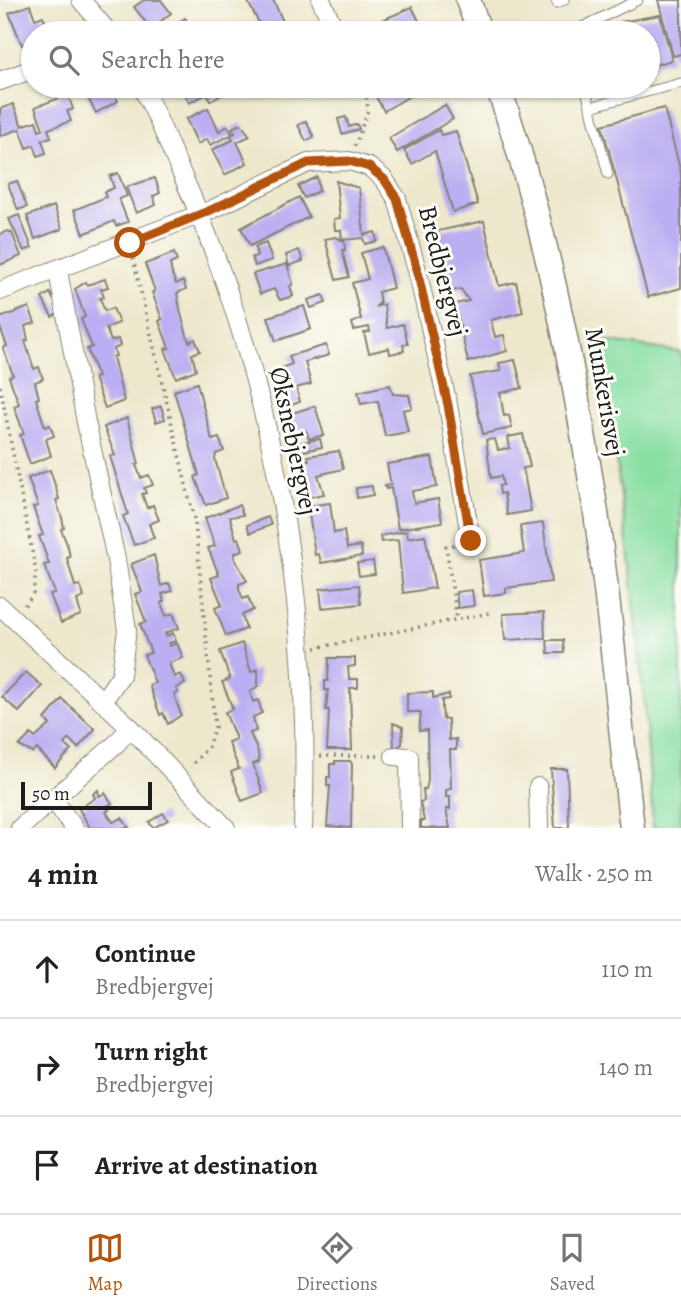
<!DOCTYPE html>
<meta charset="utf-8">
<style>
:root{--surface:#fff;--page:#f2f2f2;--text:#222;--muted:#767676;--line:#e0e0e0;--accent:#b45309}
body{margin:0;font-family:Alegreya,serif;background:var(--page);color:var(--text)}
.scale{position:absolute;left:21px;bottom:18px;width:131px;box-sizing:border-box;padding-left:7px;border:4px solid #1c1c1c;border-top:0;font-size:19px;line-height:24px;white-space:nowrap;color:#1c1c1c;-webkit-text-stroke:5px #fdfcf7;paint-order:stroke}
.stop{position:absolute;width:21px;height:21px;margin:-16px;border:5px solid #b45309;border-radius:50%;background:#fff}
.stop.end{background:#b45309;border-color:#fff;box-shadow:0 2px 7px #0008}
.list{margin:0;padding:0;list-style:none}
h2{display:flex;justify-content:space-between;align-items:center;height:91px;margin:0;padding:0 28px;font-size:30px}
h2 small{font-size:23px;font-weight:400;color:var(--muted)}
.list li{display:grid;grid-template-columns:46px 1fr auto;gap:21px;align-items:center;box-sizing:border-box;height:98px;padding:0 28px;border-top:2px solid var(--line)}
.list b{display:block;font-size:26px;white-space:nowrap}
.list p{margin:0;font-size:23px;white-space:nowrap;color:var(--muted)}
.list em{font-size:23px;font-style:normal;color:var(--muted)}
.icon{flex:none;width:38px;height:38px;fill:none;stroke:currentColor;stroke-width:2;stroke-linecap:round;stroke-linejoin:round}
.map{position:relative;flex:none;width:681px;height:828px;overflow:hidden}
.search{position:absolute;background:var(--surface);box-shadow:0 2px 5px #0004;left:21px;right:21px;top:21px;height:77px;display:flex;align-items:center;gap:18px;box-sizing:border-box;padding:0 24px;border-radius:38px;color:var(--muted);font-size:26px}
.sheet{height:385px;background:var(--surface)}
nav{display:flex;justify-content:space-around;align-items:center;box-sizing:border-box;height:98px;border-top:2px solid var(--line);background:var(--surface);font-size:19px;color:var(--muted)}
nav a{display:grid;justify-items:center;gap:4px}
nav .on{color:var(--accent)}
.map>svg:first-child{display:block}
</style>
<div class="map">
<svg width="681" height="828" viewBox="0 0 681 828">
<rect width="100%" height="100%" fill="#fdfcf7"/>
<filter id="ink" filterUnits="userSpaceOnUse"><feTurbulence type="fractalNoise" baseFrequency=".0143" numOctaves="2"/><feDisplacementMap in="SourceGraphic" scale="14" xChannelSelector="R" yChannelSelector="G"/><feConvolveMatrix kernelMatrix="1 2 1 2 8 2 1 2 1" color-interpolation-filters="sRGB"/></filter>
<filter id="wash" filterUnits="userSpaceOnUse"><feTurbulence type="fractalNoise" baseFrequency=".00686" numOctaves="4" result="noise"/><feDisplacementMap in="SourceGraphic" scale="28" xChannelSelector="R" yChannelSelector="G"/><feGaussianBlur stdDeviation="1.57" result="paint"/><feColorMatrix in="noise" values="0 0 0 0 0 0 0 0 0 0 0 0 0 0 0 0 0 1.4 0 .05"/><feComposite in="paint" operator="in"/></filter>
<g filter="url(#wash)">
<rect width="100%" height="100%" fill="#ede8cc"/>
<path fill="#89dfa2" stroke="#527e5f" stroke-width="2" d="M597,340L681,352V828H653C644,663 625,502 597,340Z"/>
<g id="blocks">
<g fill="#bcaef2">
<polygon points="144,0 161,0 171,13 151,29 134,7"/>
<polygon points="247,0 273,0 288,32 264,33"/>
<polygon points="658,0 681,0 681,54 673,56"/>
<polygon points="30,5 35,19 43,16 48,29 33,33 33,41 22,45 9,13"/>
<polygon points="412,7 421,25 425,23 429,32 417,33 415,29 407,33 353,33"/>
<polygon points="660,15 672,60 648,67 648,33 635,31 617,33 622,31 620,22"/>
<polygon points="185,18 193,30 179,33 174,25"/>
<polygon points="55,86 65,86 73,109 67,111 71,121 48,129 51,137 42,140 46,153 38,156 34,145 27,148 20,129 0,136 0,109 13,104 22,126 36,121 39,130 43,129 35,107 60,98"/>
<polygon points="90,86 110,86 118,101 96,113 83,89"/>
<polygon points="181,86 209,86 211,89 234,86 235,88 210,101 207,94 189,103"/>
<polygon points="395,86 427,86 384,111 376,97"/>
<polygon points="445,105 453,119 397,152 389,138"/>
<polygon points="208,108 219,131 228,126 232,134 235,133 232,128 241,124 250,136 237,142 247,163 225,175 212,150 233,140 231,135 210,145 207,139 198,144 186,119"/>
<polygon points="664,108 681,173 681,288 648,297 602,125"/>
<polygon points="346,117 349,127 357,124 359,129 342,134 338,119"/>
<polygon points="306,121 314,137 306,141 298,125"/>
<polygon points="439,130 441,135 456,131 478,204 453,212 435,151 412,164 404,150"/>
<polygon points="118,173 127,196 119,199 128,222 116,226 114,221 84,234 74,210 106,197 104,192 114,188 110,176"/>
<polygon points="317,177 319,191 304,198 298,186"/>
<polygon points="155,178 160,193 153,196 156,205 136,213 126,187"/>
<polygon points="17,181 27,207 18,210 8,184"/>
<polygon points="336,181 359,188 364,235 375,232 377,241 365,244 363,238 342,240 341,230 335,230 334,219 340,218"/>
<polygon points="299,197 309,217 250,246 241,228"/>
<polygon points="54,206 62,229 35,239 27,216"/>
<polygon points="19,215 32,248 24,251 9,219"/>
<polygon points="484,221 499,286 516,282 523,312 491,320 495,337 504,335 507,351 468,362 455,304 469,301 461,289 452,291 438,231"/>
<polygon points="8,231 12,233 21,256 0,265 0,234"/>
<polygon points="336,237 344,241 345,250 342,250 349,277 336,280 325,239"/>
<polygon points="266,243 272,260 255,266 252,257 257,256 255,247"/>
<polygon points="383,247 393,288 378,292 380,303 375,307 384,304 387,328 403,324 408,344 403,345 404,351 390,354 389,348 369,353 364,333 370,332 369,327 354,330 352,323 361,319 352,283 368,279 361,253"/>
<polygon points="299,250 303,261 289,266 286,255"/>
<polygon points="174,253 177,261 170,264 172,274 176,284 183,281 186,289 177,293 181,314 189,342 195,339 200,351 192,354 196,370 176,378 165,349 169,348 159,321 162,319 152,292 155,291 145,264"/>
<polygon points="287,264 293,284 290,286 293,296 280,300 274,289 260,294 253,274"/>
<polygon points="105,279 108,287 101,289 104,297 100,298 105,311 113,308 119,323 106,328 111,341 118,339 120,346 114,349 116,356 113,357 124,401 105,408 94,378 98,377 87,349 92,347 81,319 85,317 75,289 86,282 87,285"/>
<polygon points="50,293 60,312 52,317 42,298"/>
<polygon points="323,295 326,303 311,308 308,300"/>
<polygon points="304,306 311,329 276,341 268,317"/>
<polygon points="29,307 35,323 25,326 28,340 25,341 34,369 39,367 43,379 35,382 39,398 36,399 45,427 50,425 54,436 46,439 51,456 30,464 20,435 24,434 14,406 19,404 9,377 13,375 3,348 7,346 0,327 0,318"/>
<polygon points="326,345 329,355 305,362 311,384 296,388 300,402 289,406 278,369 292,364 289,356"/>
<polygon points="515,360 522,388 500,393 504,416 509,415 512,428 483,434 470,376 501,371 499,363"/>
<polygon points="197,383 212,440 219,438 224,451 216,454 215,459 226,498 206,505 195,477 199,475 174,391"/>
<polygon points="390,385 393,394 409,395 412,408 403,410 408,432 385,436 378,401 361,404 358,392"/>
<polygon points="161,406 165,419 156,422 152,409"/>
<polygon points="315,406 324,435 309,439 306,431 295,434 289,414"/>
<polygon points="127,418 139,464 136,465 141,478 149,475 153,485 144,488 146,493 142,494 147,508 153,505 159,520 149,524 154,538 134,545 123,516 128,514 110,456 115,455 104,427"/>
<polygon points="523,434 530,467 523,468 531,511 507,515 504,493 500,494 499,486 503,485 501,476 491,478 486,440 495,439 498,450 510,448 508,437"/>
<polygon points="320,439 322,447 300,452 298,443"/>
<polygon points="339,451 343,469 318,475 324,494 309,497 300,462 309,460 308,456"/>
<polygon points="432,457 437,487 412,491 414,503 438,499 442,522 398,529 391,488 386,489 385,486 391,485 387,464"/>
<polygon points="50,470 56,488 59,499 56,500 62,518 64,528 61,529 68,547 70,557 67,558 72,576 75,586 80,585 84,597 77,600 81,615 61,623 50,594 55,593 44,565 49,564 39,536 43,535 33,507 38,506 28,478"/>
<polygon points="372,486 373,495 357,498 356,488"/>
<polygon points="330,503 334,533 344,531 347,548 361,546 362,556 321,563 319,554 315,555 308,506"/>
<polygon points="239,505 243,515 230,517 236,539 239,538 243,550 235,553 235,559 247,581 239,584 239,589 243,599 248,597 253,610 242,615 246,629 226,636 215,608 222,605 211,578 219,575 208,548 215,546 205,518"/>
<polygon points="268,517 271,525 250,533 247,525"/>
<polygon points="543,523 551,582 506,588 506,593 484,596 479,560 524,553 520,526"/>
<polygon points="407,531 408,538 425,535 435,588 403,593 398,540 381,542 380,536"/>
<polygon points="154,555 161,586 169,583 172,591 162,594 164,601 161,603 166,616 173,613 179,628 165,633 166,636 173,633 176,641 169,643 170,646 177,643 183,658 169,663 174,677 181,674 185,684 176,688 178,693 174,694 181,715 168,724 163,713 160,715 149,685 155,683 144,655 151,653 140,624 146,622 135,594 142,592 131,564"/>
<polygon points="373,561 375,574 359,576 357,563"/>
<polygon points="359,585 361,604 322,608 320,589"/>
<polygon points="472,590 474,606 458,608 456,592"/>
<polygon points="544,612 545,638 505,640 503,614"/>
<polygon points="547,640 563,640 564,653 548,653"/>
<polygon points="242,643 251,672 258,669 258,686 250,692 253,702 258,700 262,713 253,717 256,731 250,733 258,752 259,762 253,764 263,793 242,801 231,772 239,769 228,742 236,739 225,712 233,709 222,682 230,679 220,651"/>
<polygon points="329,658 355,658 355,666 348,667 349,679 358,679 358,688 350,688 352,750 327,750 329,710 326,710 328,690 325,690 325,681 328,681"/>
<polygon points="26,672 42,686 19,712 2,697"/>
<polygon points="433,692 433,698 449,694 449,699 442,700 442,708 443,719 448,719 449,740 456,739 456,750 450,750 451,789 446,790 446,797 450,797 450,809 446,809 450,828 421,828 421,821 424,821 420,802 424,801 423,789 426,789 428,781 427,730 419,731 421,712 407,712 407,693"/>
<polygon points="62,699 95,729 78,748 69,739 65,744 71,750 55,768 37,749 33,753 19,746 31,734 35,738 50,725 45,719"/>
<polygon points="393,723 403,727 402,744 394,749"/>
<polygon points="335,761 350,761 352,764 351,828 327,826 330,786 327,786 327,777 330,777 330,764 335,764"/>
<polygon points="551,769 567,769 569,828 555,828"/>
<polygon points="98,790 99,796 105,793 112,803 106,807 109,810 106,812 113,822 122,818 129,828 90,828 79,809 95,798 93,794"/>
<polygon points="163,813 168,820 153,828 149,822"/>
</g>
</g>
</g>
<g filter="url(#ink)">
<use href="#blocks" fill-opacity="0" stroke="#848274" stroke-width="2"/>
<g fill="none" stroke-linecap="round" stroke-linejoin="round">
<defs>
<g id="lane">
<polyline points="556,0 557,3 564,0"/>
<polyline points="570,33 638,0"/>
<polyline points="585,86 608,174"/>
<polyline points="590,107 681,83"/>
</g>
<g id="street">
<polyline points="81,0 109,33"/>
<polyline points="321,0 333,26"/>
<polyline points="0,81 33,69"/>
<path d="M141,86C157,113 168,144 181,172C273,377 313,604 303,828"/>
<polyline points="58,271 86,422 116,559 127,630 121,675 103,701"/>
<polyline points="0,291 211,210 308,163 349,161 369,167 384,179 397,199 417,270 448,405 471,541"/>
<polyline points="0,606 130,727 226,828"/>
<polyline points="394,756 409,757 410,828"/>
<polyline points="538,787 539,828"/>
<polyline points="54,800 74,828"/>
<polyline points="20,828 117,743 130,727"/>
</g>
<g id="secondary">
<polyline points="468,0 480,33"/>
<path d="M498,86C544,219 572,361 594,500C611,609 619,719 632,828"/>
</g>
</defs>
<use href="#lane" stroke="#848274" stroke-width="11"/>
<use href="#street" stroke="#848274" stroke-width="20"/>
<use href="#secondary" stroke="#848274" stroke-width="27"/>
<g stroke="#848274" stroke-width="3.5" stroke-dasharray="2 5" stroke-linecap="butt">
<polyline points="355,146 368,110 365,86"/>
<polyline points="133,258 195,523 215,727 208,747 190,767"/>
<polyline points="0,386 36,572 33,595 24,606"/>
<polyline points="454,545 446,546 457,620"/>
<polyline points="315,648 489,613"/>
<polyline points="320,756 379,756"/>
</g>
<use href="#lane" stroke="#fff" stroke-width="9"/>
<use href="#street" stroke="#fff" stroke-width="18"/>
<use href="#secondary" stroke="#fff" stroke-width="24"/>
</g>
</g>
<g fill="none" stroke-linecap="round" stroke-linejoin="round" filter="url(#ink)">
<polyline stroke="#b45309" stroke-width="9" points="130,243 211,210 308,163 349,161 369,167 384,179 397,199 417,270 448,405 471,541"/>
</g>
<g text-anchor="middle" dominant-baseline="central" stroke-width="6" stroke-linejoin="round" paint-order="stroke">
<g font-size="26" fill="#1c1c1c" stroke="#fdfcf7">
<text transform="translate(443 271) rotate(76)">Bredbjergvej</text>
<text transform="translate(605 392) rotate(80)">Munkerisvej</text>
<text transform="translate(294 441) rotate(78)">Øksnebjergvej</text>
</g>
</g>
</svg>
<div class="scale">50 m</div>
<div class="stop" style="left:130px;top:243px"></div>
<div class="stop end" style="left:471px;top:541px"></div>
<div class="search"><svg class="icon" aria-label="search" viewBox="0 0 24 24"><circle cx="10" cy="10" r="6"/><path d="M15 15l6 6"/></svg>Search here</div>
</div>
<section class="sheet">
<h2>4 min<small>Walk · 250 m</small></h2>
<ul class="list">
<li><svg class="icon" aria-label="ahead" viewBox="0 0 24 24"><path d="M12 20V5M6 11l6-6 6 6"/></svg><div><b>Continue</b><p>Bredbjergvej</p></div><em>110 m</em></li>
<li><svg class="icon" aria-label="right" viewBox="0 0 24 24"><path d="M7 20v-9h11M14 6l5 5-5 5"/></svg><div><b>Turn right</b><p>Bredbjergvej</p></div><em>140 m</em></li>
<li><svg class="icon" aria-label="arrive" viewBox="0 0 24 24"><path d="M6 21V4h12l-3 4 3 4H6"/></svg><div><b>Arrive at destination</b></div></li>
</ul>
</section>
<nav>
<a class="on"><svg class="icon" aria-label="map" viewBox="0 0 24 24"><path d="M3 6l6-2 6 2 6-2v14l-6 2-6-2-6 2zM9 4v14M15 6v14"/></svg>Map</a>
<a><svg class="icon" aria-label="directions" viewBox="0 0 24 24"><path d="M12 3l9 9-9 9-9-9zM9 14v-3h6M13 9l2 2-2 2"/></svg>Directions</a>
<a><svg class="icon" aria-label="saved" viewBox="0 0 24 24"><path d="M7 4h10v16l-5-4-5 4z"/></svg>Saved</a>
</nav>
